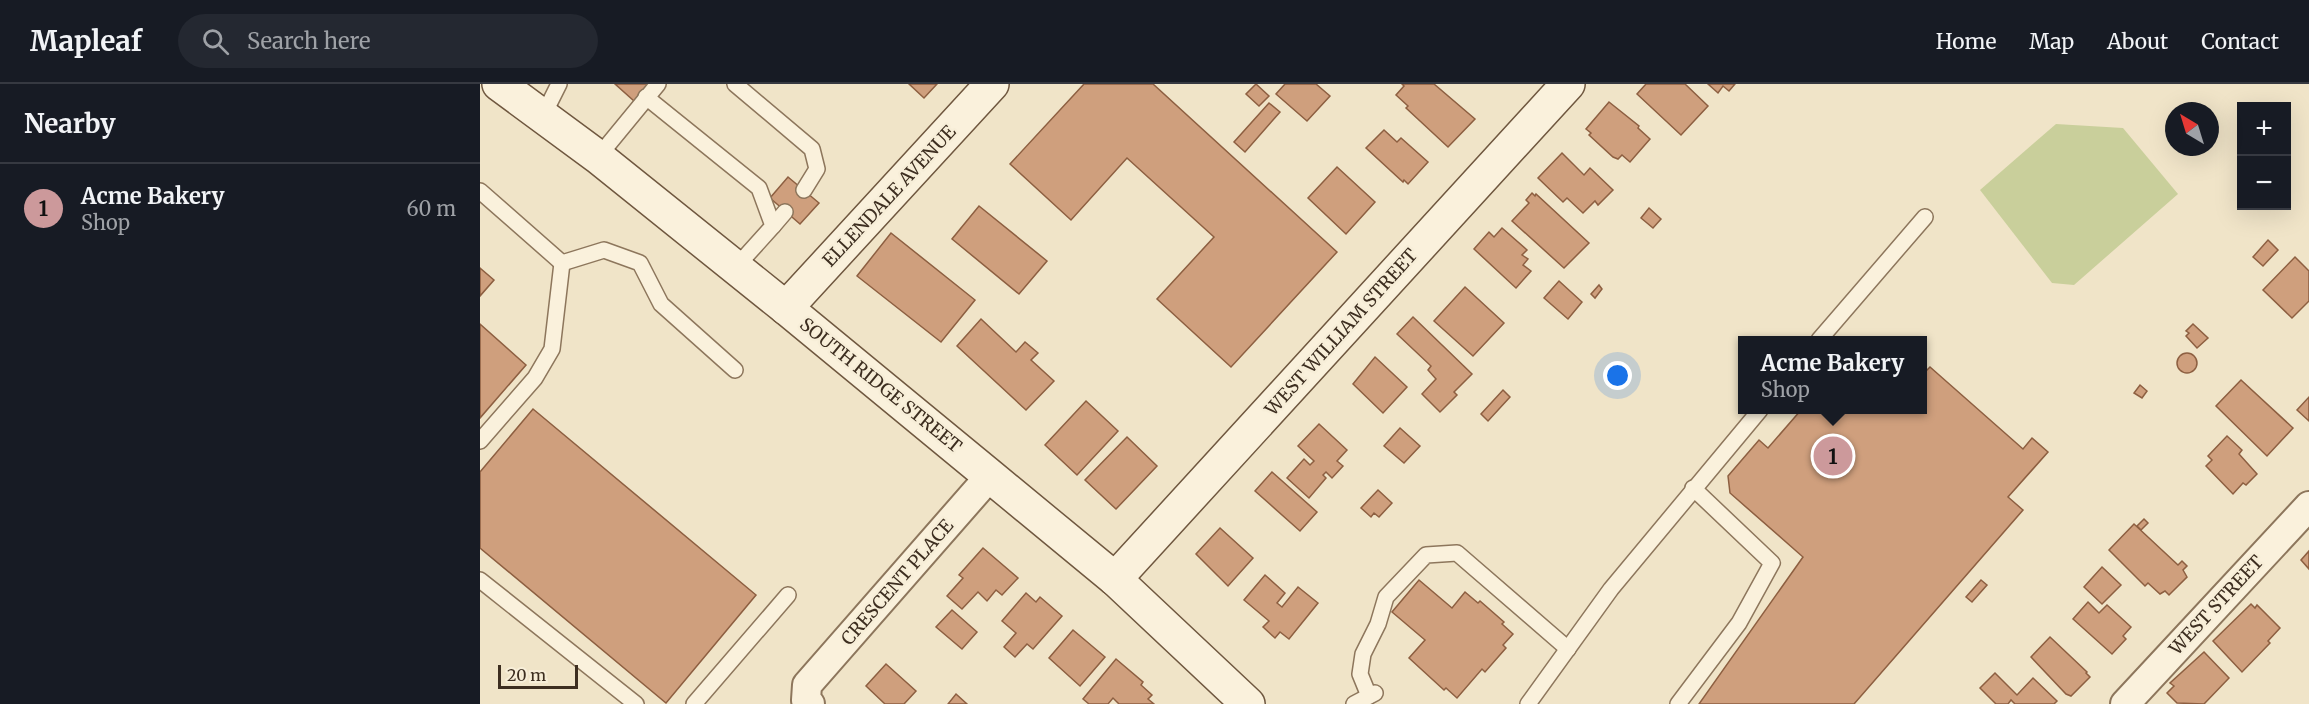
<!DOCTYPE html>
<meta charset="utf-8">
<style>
:root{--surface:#171b24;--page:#242831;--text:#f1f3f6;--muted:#9ea1a6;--line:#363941;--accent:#cc999b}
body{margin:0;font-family:Merriweather,serif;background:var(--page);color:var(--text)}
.controls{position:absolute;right:18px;top:18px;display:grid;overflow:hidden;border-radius:0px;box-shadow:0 6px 24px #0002}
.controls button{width:54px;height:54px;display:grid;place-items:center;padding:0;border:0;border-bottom:2px solid var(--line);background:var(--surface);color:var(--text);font:30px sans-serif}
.compass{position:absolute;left:1685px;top:18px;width:54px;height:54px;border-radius:50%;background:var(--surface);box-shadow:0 6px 24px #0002;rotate:322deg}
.scale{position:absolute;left:18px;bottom:15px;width:80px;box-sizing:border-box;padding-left:6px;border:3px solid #3d2e20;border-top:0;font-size:16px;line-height:21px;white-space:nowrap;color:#3d2e20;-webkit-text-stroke:4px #f7eed8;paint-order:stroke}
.you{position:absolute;left:1138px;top:292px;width:21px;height:21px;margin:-15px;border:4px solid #fff;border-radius:50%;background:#1a73e8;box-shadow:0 0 0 9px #1a73e833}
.badge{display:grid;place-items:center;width:39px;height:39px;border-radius:50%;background:var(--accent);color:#111;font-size:20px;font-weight:700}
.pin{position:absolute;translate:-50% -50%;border:3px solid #fff;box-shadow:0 2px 6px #0006}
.popup{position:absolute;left:1258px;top:252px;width:189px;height:78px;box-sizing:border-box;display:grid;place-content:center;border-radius:0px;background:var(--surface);filter:drop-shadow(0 2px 4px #0005);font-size:20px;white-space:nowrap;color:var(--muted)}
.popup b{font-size:22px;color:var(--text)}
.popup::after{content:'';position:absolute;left:50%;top:100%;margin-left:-12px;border:12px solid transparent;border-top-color:var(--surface)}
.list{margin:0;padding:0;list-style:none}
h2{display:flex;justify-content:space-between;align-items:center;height:78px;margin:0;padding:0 24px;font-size:26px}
h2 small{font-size:20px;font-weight:400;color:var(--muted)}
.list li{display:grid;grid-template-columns:39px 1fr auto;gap:18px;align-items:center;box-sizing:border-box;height:90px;padding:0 24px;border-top:2px solid var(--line)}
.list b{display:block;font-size:22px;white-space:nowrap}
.list p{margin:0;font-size:20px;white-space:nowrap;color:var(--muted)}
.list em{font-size:20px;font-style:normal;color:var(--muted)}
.icon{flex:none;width:33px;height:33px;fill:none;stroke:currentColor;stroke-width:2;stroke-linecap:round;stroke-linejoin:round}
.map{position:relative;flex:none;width:1829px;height:620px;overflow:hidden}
header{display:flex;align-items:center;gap:36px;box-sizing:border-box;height:84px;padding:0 30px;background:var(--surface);border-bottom:2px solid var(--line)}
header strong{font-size:28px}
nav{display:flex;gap:33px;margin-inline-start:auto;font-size:21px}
.search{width:420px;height:54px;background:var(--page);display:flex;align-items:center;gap:15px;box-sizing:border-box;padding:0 21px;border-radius:33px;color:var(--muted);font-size:22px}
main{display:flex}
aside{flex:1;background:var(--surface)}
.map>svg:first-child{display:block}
</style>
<header>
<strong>Mapleaf</strong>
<div class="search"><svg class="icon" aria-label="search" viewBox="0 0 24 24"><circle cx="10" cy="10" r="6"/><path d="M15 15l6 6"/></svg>Search here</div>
<nav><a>Home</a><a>Map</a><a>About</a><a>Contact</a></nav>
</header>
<main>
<aside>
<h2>Nearby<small></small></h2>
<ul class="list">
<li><span class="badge">1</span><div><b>Acme Bakery</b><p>Shop</p></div><em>60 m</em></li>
</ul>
</aside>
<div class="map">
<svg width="1829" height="620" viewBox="0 0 1829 620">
<rect width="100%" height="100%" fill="#f0e4c8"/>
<polygon fill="#c9cf9b" points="1576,40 1643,44 1698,110 1594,201 1572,199 1500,106"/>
<g fill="#cf9f7d" stroke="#8d5f41" stroke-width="1.5">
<polygon points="135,0 170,0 154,17"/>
<polygon points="429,0 457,0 444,14"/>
<polygon points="604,0 673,0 857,168 751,283 677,215 734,153 647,74 591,136 530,80"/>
<polygon points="776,0 789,12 779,22 766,10"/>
<polygon points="805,0 836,0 850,12 827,37 796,10"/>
<polygon points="922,0 954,0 995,35 968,63 926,24 928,22 916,11 924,2"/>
<polygon points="1166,0 1205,0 1228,22 1201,51 1157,10"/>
<polygon points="1228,0 1255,0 1249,7 1243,2 1238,9"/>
<polygon points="1129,18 1159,42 1158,44 1170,55 1150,78 1142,71 1138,75 1133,73 1109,51 1111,49 1106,45"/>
<polygon points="789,19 800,28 765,68 754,58"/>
<polygon points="904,46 917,58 921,54 948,78 928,100 924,96 923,98 886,64"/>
<polygon points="1082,69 1104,91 1110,84 1133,106 1118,121 1115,117 1103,129 1087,114 1083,118 1058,94"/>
<polygon points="857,83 895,118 866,150 828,114"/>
<polygon points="308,93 339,119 320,140 290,114"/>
<polygon points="1052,109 1055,112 1056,110 1109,159 1084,184 1032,137 1049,119 1046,116"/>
<polygon points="499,122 567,177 539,210 472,155"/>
<polygon points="1169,124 1181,135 1173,144 1161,134"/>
<polygon points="1022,144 1047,166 1042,171 1048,175 1043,181 1051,187 1036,204 994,165 1009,148 1014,153"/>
<polygon points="411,149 495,216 461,258 377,192"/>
<polygon points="1788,156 1798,166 1783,182 1773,173"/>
<polygon points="1815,173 1829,187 1829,217 1812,234 1783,206"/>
<polygon points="0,184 14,196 0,212"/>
<polygon points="1079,197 1102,218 1088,235 1064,214"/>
<polygon points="1119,201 1122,205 1115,214 1111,210"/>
<polygon points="985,203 1024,239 993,272 954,237"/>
<polygon points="933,233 992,290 974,308 977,311 960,328 942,310 956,295 948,286 951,282 917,250"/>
<polygon points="501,235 536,268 545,258 558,269 551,276 574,297 546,326 477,262"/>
<polygon points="0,240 46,281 0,334"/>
<polygon points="1713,240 1728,254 1717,264 1706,252 1709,249 1706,247"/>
<circle cx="1707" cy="279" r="10"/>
<polygon points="895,273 927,303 903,329 873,300"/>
<polygon points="1450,283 1543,365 1552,354 1568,368 1528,413 1543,426 1374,620 1219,620 1323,473 1250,409 1248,392 1279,356 1288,364 1321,326 1443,326 1443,290"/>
<polygon points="1761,296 1813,344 1787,372 1736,322"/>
<polygon points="1660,301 1667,307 1662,314 1654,309"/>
<polygon points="1023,306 1030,313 1008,337 1001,330"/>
<polygon points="1829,313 1829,337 1817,326"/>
<polygon points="606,317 638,347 597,391 565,361"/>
<polygon points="53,325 276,511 186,619 0,464 0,388"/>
<polygon points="839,340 867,366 857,377 863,382 852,394 846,388 843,391 846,394 829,414 807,394 824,375 830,381 834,377 818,362"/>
<polygon points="920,344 940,362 924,379 904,362"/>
<polygon points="1747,352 1762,366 1759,370 1777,390 1766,401 1763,399 1753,410 1726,382 1732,376 1728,372"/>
<polygon points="647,353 677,382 636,425 605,396"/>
<polygon points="792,388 837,428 820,447 775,407"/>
<polygon points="898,406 912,419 899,433 894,429 891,433 881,424"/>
<polygon points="1664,435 1668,439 1661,446 1657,442"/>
<polygon points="1654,440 1698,481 1702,477 1707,482 1703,486 1707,493 1689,511 1685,507 1680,510 1668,499 1665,502 1629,466"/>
<polygon points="740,444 773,474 748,502 716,470"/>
<polygon points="503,464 538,494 522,511 516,506 507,517 498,508 482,525 467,512 483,494 479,491"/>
<polygon points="1829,467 1829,485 1821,476"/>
<polygon points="1622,483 1641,501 1622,520 1604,503"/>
<polygon points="785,491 805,509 797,519 802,523 818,503 838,519 809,555 800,548 795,554 783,543 789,537 764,516"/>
<polygon points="939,496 972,524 985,508 998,519 1000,517 1024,538 1022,540 1033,550 1023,561 1026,564 1005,588 1002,585 977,614 966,604 964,606 929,574 945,556 912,528"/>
<polygon points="1501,496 1507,501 1492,518 1486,513"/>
<polygon points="546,509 556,518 560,513 582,532 553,565 547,560 535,573 524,563 536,549 522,537"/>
<polygon points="1608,518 1619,529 1627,521 1651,543 1643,552 1646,555 1632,570 1593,535"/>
<polygon points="1771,520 1775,524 1777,521 1800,544 1788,557 1790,559 1762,588 1733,557"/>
<polygon points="472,526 497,548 482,565 456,543"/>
<polygon points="593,546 625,573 600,602 569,574"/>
<polygon points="1570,553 1607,588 1606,589 1610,593 1591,612 1586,610 1551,573"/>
<polygon points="1724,568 1749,594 1724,620 1697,619 1687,609 1694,602 1690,599"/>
<polygon points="636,575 663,598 661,601 672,611 668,615 674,620 639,620 633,614 628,620 609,620 603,615"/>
<polygon points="406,580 436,607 424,620 405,620 386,602"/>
<polygon points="1515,589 1537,611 1553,594 1577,617 1574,620 1535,620 1531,616 1528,620 1516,620 1500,604"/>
<polygon points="476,610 487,620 468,620"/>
</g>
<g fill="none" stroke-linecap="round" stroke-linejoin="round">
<defs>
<g id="lane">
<polyline points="255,0 332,65 337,85 324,106"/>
<polyline points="166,13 279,104 293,142 256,183"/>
<polyline points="63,32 79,0"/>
<polyline points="118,73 178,0"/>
<polyline points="0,107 82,179 124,166 160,179 181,220 255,286"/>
<polyline points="293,142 305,128"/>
<polyline points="1339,256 1445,133"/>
<polyline points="0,357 55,294 72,265 82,179"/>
<polyline points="0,496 156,620"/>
<polyline points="889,612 880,590 883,570 898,540 906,513 946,471 977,469 1088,565"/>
<polyline points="214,620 308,511"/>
<polyline points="874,620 895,609"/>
<polyline points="1048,620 1131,505 1280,326"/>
<polyline points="1198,620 1259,539 1292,479 1213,404"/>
</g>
<g id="street">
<polyline points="330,620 326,616 327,601 510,392"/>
<polyline points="1645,620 1829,422"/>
</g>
<g id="secondary">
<polyline points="19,0 118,73 306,224 510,392 635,495 768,620"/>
<polyline points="306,224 512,0"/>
<polyline points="635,495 1088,0"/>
</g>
</defs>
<use href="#lane" stroke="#8d765c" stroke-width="18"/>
<use href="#street" stroke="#8d765c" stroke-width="32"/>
<use href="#secondary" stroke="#6f573f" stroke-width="36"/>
<use href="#lane" stroke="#faf1dc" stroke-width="15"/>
<use href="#street" stroke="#faf1dc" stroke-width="28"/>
<use href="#secondary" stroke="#faf1dc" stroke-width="33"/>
</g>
<g text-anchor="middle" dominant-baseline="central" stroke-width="5" stroke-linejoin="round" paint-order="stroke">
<g font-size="18" fill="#3d2e20" stroke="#f7eed8">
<text transform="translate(409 112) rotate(-47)">ELLENDALE AVENUE</text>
<text transform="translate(861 248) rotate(-48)">WEST WILLIAM STREET</text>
<text transform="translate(401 301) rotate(39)">SOUTH RIDGE STREET</text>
<text transform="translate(417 498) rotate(-49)">CRESCENT PLACE</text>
<text transform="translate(1736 521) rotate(-47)">WEST STREET</text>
</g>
</g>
</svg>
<div class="controls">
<button>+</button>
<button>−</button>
</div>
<svg class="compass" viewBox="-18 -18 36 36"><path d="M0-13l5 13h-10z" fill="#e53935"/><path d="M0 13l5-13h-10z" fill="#9ea1a6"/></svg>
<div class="scale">20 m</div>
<div class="you"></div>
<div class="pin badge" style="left:1353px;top:372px">1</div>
<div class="popup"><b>Acme Bakery</b>Shop</div>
</div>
</main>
